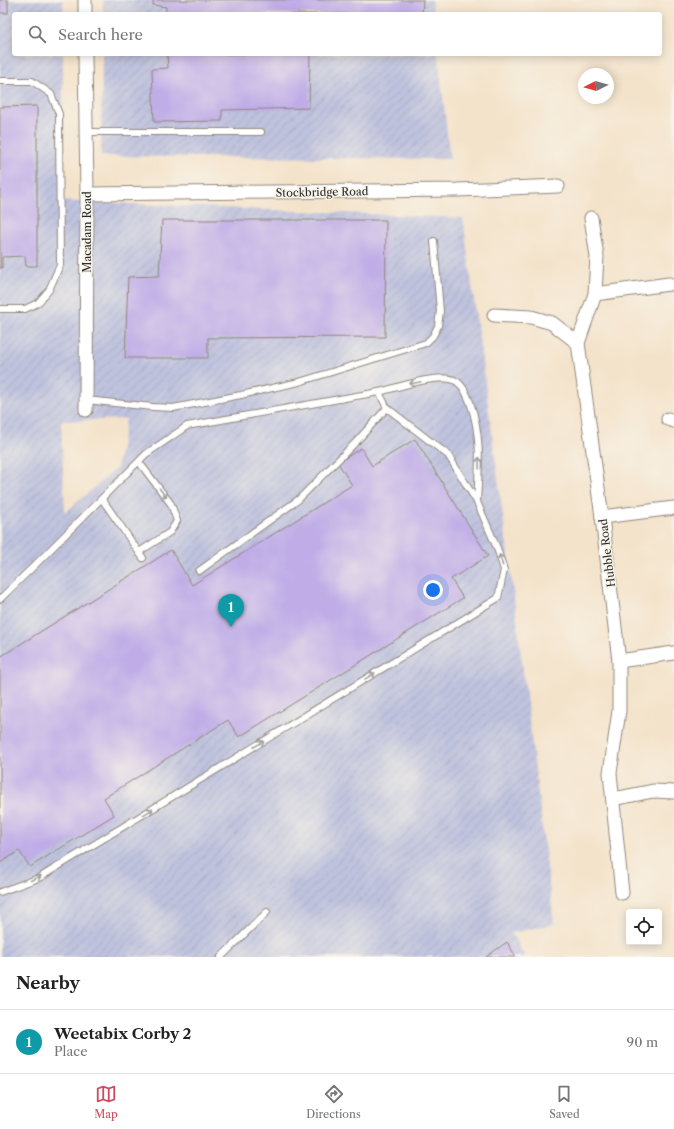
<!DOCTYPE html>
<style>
:root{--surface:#fff;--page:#f6f6f6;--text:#222;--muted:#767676;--line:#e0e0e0;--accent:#d1495b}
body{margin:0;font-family:"Libre Caslon Text",serif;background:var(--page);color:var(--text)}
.controls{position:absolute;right:12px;bottom:12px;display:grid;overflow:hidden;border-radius:4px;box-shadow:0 2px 10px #0003}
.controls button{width:36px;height:36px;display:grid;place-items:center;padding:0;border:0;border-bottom:1px solid var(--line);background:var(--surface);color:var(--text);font:20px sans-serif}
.compass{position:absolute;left:578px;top:68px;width:36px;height:36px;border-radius:50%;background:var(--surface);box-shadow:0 2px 10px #0003;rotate:265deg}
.you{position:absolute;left:433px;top:590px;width:14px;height:14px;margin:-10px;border:3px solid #fff;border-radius:50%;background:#1a73e8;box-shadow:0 0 0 6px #1a73e833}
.badge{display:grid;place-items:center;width:26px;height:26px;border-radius:50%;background:var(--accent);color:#fff;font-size:13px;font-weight:700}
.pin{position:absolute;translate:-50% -33px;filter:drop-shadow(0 1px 2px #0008)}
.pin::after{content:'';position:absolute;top:21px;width:14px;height:12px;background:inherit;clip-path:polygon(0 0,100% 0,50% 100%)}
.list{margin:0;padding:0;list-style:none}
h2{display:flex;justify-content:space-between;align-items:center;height:52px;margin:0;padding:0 16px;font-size:17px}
h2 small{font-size:13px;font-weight:400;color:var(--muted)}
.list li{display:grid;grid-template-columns:26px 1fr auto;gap:12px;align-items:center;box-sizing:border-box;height:64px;padding:0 16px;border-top:1px solid var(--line)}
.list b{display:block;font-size:15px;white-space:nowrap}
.list p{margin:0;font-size:13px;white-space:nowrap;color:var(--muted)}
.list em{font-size:13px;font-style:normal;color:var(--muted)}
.icon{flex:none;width:22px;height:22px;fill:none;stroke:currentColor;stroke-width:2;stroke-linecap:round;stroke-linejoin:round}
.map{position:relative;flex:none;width:674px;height:957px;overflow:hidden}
.search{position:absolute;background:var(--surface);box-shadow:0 2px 10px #0003;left:12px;right:12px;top:12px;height:44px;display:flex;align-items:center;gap:10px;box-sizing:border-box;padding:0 14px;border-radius:4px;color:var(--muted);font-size:15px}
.sheet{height:116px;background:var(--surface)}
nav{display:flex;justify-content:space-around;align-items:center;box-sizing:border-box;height:56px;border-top:1px solid var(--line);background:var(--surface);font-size:11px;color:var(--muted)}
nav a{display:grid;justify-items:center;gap:2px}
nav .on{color:var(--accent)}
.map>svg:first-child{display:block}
</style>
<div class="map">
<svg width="674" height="957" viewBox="0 0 674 957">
<defs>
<pattern id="industrial-furrows" width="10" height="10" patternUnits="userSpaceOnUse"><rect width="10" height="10" fill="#bfc2dd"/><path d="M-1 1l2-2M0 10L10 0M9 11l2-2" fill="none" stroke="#a4a7be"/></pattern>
</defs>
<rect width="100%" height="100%" fill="#f7f3e8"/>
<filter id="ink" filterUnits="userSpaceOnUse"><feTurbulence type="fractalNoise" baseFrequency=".025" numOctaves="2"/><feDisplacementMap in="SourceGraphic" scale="8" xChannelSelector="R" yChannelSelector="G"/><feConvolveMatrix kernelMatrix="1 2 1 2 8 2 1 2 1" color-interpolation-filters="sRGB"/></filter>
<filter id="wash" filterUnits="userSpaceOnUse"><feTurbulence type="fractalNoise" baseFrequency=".012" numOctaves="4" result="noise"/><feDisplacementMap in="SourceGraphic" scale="16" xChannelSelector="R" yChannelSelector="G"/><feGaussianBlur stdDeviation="0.9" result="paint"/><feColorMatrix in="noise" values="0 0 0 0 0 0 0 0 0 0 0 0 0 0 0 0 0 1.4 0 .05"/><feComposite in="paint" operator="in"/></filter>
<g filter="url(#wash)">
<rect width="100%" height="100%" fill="#f4e3cb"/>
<g fill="url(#industrial-furrows)" fill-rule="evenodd">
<path d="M0,0H63V14H14V54H63L62,201L463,218L516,613L554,924L511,933L525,957H0ZM126,419L117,468L65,513L61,421Z"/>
<polygon points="103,0 432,0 433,14 103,14"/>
<polygon points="102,54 438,54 450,159 101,156"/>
</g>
<g id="blocks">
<g fill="#c0ade7">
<rect x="0" y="0" width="8" height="13"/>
<polygon points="153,0 423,0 422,14 166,14 166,7 153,5"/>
<polygon points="167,54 310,54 309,108 222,110 222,121 154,122 152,69 168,68"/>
<polygon points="37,106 37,266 26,266 25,256 2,257 2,268 0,268 0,107"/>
<polygon points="162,220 386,220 385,337 208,338 208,358 125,358 128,277 159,276"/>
<polygon points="415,439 488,556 451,579 463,598 239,737 228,720 104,798 114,815 30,867 19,851 0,863 0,657 171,550 192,585 352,485 338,463 361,448 372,466"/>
<polygon points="507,942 516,957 486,957"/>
</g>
</g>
</g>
<g filter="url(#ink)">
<use href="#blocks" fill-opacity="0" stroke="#90877b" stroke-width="1"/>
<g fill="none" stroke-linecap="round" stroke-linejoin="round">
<defs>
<g id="lane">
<polyline points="0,81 32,81 51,94 59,114 60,265 49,290 38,303 25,309 0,309"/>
<polyline points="86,132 261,132"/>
<path d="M379,392C396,388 438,373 454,380C463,384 466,393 470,402C482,436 479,467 477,502"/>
<polyline points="86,400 153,407 173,408 241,395 299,382 426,343 433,336 438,326 440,311 434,241"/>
<polyline points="139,462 171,504 177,521 170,532 139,552"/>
<polyline points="102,499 143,558"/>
<polyline points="0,599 38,562 146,454 187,426 379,392 387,408 356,442 298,500 199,571"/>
<polyline points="0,892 39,878 498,598 504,570 497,548 477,502 448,455 387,408"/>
<polyline points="221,957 267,912"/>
</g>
<g id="street">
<polyline points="85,0 85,14"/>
<polyline points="85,54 87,194 86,410"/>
<polyline points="87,194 457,190 558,186"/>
<polyline points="591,218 597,256 595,294 578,343 602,517 619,661 619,711 610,773 622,893"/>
<polyline points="595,294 669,284"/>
<polyline points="494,315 531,317 552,323 578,343"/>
<polyline points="668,419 674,421"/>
<polyline points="602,517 674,508"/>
<polyline points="619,661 674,653"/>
<polyline points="613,799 653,791 674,792"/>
</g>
</defs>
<use href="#lane" stroke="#90877b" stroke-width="8"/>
<use href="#street" stroke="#90877b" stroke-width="15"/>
<use href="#lane" stroke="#fff" stroke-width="6"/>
<use href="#street" stroke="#fff" stroke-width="13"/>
</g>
<defs><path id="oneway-shaft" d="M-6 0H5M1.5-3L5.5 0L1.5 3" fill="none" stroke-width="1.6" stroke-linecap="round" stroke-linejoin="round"/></defs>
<g stroke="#a0a0a0">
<use href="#oneway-shaft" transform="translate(415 383) rotate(168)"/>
<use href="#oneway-shaft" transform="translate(479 463) rotate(-90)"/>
<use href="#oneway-shaft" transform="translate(163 493) rotate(53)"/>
<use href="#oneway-shaft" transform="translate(501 560) rotate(-106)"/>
<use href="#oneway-shaft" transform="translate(370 676) rotate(-31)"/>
<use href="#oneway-shaft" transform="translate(259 744) rotate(-31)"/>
<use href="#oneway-shaft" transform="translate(148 812) rotate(-31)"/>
<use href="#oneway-shaft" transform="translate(36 878) rotate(-24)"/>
</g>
</g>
<g text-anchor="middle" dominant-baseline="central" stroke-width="3" stroke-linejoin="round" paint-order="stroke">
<g font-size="11" fill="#2b2b2b" stroke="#f7f3e8">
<text transform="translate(322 192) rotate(-1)">Stockbridge Road</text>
<text transform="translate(87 232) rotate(-90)">Macadam Road</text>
<text transform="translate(607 553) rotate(-97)">Hubble Road</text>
</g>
</g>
</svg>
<div class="controls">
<button><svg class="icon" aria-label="locate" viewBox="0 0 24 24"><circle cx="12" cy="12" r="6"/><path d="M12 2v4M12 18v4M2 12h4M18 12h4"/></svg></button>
</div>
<svg class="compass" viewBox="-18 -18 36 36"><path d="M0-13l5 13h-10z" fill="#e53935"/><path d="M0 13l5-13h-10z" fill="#767676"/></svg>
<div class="you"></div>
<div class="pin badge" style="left:231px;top:627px;background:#0f9aa8">1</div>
<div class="search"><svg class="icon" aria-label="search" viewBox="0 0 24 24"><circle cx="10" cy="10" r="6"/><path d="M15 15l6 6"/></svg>Search here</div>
</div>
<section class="sheet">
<h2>Nearby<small></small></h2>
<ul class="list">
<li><span class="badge" style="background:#0f9aa8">1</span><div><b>Weetabix Corby 2</b><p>Place</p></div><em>90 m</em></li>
</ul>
</section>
<nav>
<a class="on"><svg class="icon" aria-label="map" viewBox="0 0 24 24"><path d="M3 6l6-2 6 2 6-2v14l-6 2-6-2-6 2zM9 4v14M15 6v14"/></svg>Map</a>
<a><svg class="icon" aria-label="directions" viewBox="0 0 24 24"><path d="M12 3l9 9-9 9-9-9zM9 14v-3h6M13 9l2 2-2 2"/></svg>Directions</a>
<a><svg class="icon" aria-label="saved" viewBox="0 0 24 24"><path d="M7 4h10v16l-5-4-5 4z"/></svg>Saved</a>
</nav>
